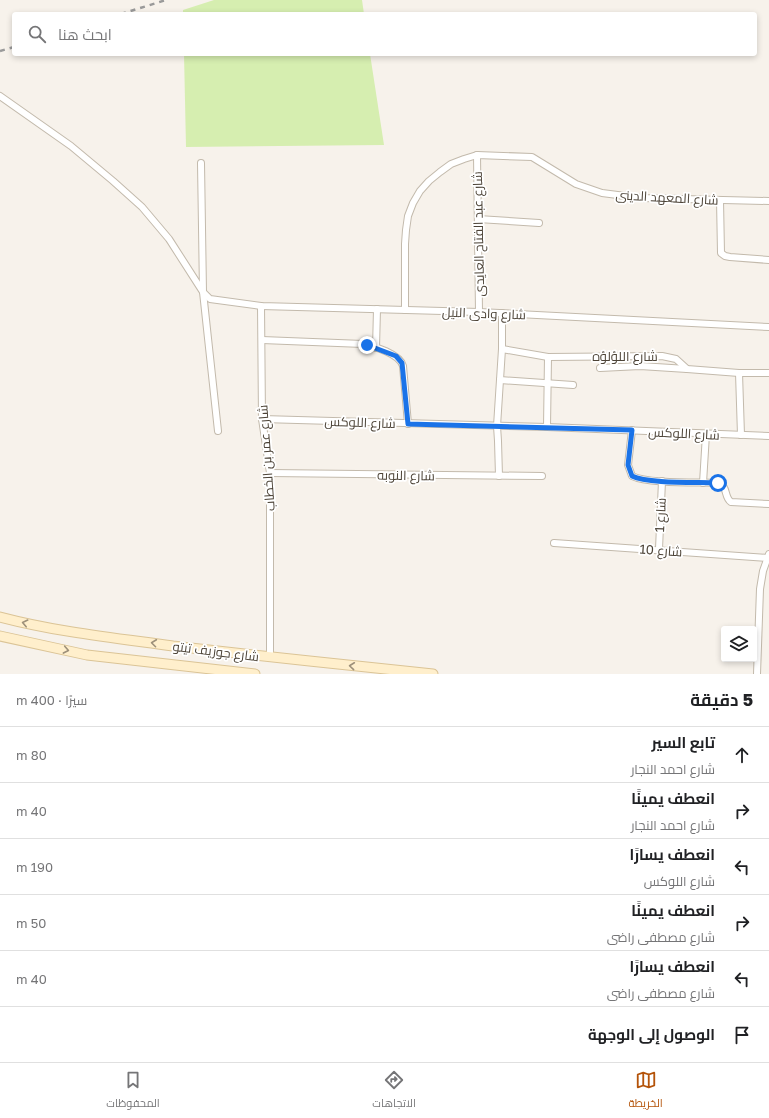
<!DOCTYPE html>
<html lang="ar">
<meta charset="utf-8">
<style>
:root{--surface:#fff;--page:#f6f6f6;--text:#202124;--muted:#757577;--line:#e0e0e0;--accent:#b45309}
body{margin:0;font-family:"Golos Text",Cairo,sans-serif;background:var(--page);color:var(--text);direction:rtl}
.controls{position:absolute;right:12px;bottom:12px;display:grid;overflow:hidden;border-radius:4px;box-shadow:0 2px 6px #0003}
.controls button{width:36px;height:36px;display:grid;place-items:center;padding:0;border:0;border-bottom:1px solid var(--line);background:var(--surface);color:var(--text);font:20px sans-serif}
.stop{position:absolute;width:12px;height:12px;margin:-9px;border:3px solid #1a73e8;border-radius:50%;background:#fff}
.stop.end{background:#1a73e8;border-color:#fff;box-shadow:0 1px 4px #0008}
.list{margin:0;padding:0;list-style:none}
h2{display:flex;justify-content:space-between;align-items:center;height:52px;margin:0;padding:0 16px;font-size:17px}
h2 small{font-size:13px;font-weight:400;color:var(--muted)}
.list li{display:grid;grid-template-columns:26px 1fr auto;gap:12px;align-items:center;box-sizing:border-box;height:56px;padding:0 16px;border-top:1px solid var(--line)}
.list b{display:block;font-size:15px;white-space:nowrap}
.list p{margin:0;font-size:13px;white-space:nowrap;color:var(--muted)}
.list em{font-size:13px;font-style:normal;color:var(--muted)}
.icon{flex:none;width:22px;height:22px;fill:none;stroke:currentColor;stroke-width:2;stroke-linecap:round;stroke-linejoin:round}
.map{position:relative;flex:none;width:769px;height:674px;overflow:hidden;direction:ltr}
.search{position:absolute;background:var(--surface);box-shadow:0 2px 6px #0003;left:12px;right:12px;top:12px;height:44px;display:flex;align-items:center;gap:10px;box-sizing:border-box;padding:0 14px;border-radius:4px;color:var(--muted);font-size:15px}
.sheet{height:388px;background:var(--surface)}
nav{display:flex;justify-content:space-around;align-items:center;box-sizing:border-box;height:56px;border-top:1px solid var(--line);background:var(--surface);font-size:11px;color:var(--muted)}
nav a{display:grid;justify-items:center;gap:2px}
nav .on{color:var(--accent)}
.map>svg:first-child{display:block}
</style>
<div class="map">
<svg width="769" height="674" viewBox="0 0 769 674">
<rect width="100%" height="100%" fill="#f7f2eb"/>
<g fill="#d6eeb0">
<polygon points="214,0 362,0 364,14 183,14 183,10"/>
<polygon points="184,54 370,54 384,145 186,147"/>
</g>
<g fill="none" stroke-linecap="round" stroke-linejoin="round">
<defs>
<g id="street">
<polyline points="0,96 71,146 113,181 142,207 169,239 203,292 218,431"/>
<polyline points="477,155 479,312"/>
<polyline points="201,163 203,292 210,299 261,306 479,312 769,327"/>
<polyline points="720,200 721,253 725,256 730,257 769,260"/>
<polyline points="478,219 539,223"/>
<polyline points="261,306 262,419 270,473 270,657"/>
<polyline points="405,310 405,244 406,230 408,216 413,203 420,191 429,181 440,172 451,164 464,159 477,155 532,157 576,184 602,193 641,198 769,201"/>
<path d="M262,340L363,344C374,346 400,354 403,366L408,424"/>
<polyline points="376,348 377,309"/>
<polyline points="502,349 548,357 662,356 676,359 687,369 739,373 769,373"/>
<polyline points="600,368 640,366 687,369"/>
<polyline points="739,373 741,435"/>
<polyline points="500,380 573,385"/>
<polyline points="262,419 547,427 769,436"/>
<polyline points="547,427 548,357"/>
<path d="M632,430L628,465L632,476C648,484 699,482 720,483C728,488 724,497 731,502L769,504"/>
<polyline points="270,473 542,476"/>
<polyline points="499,476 498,441 497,426 502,349 502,313"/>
<polyline points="703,483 706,434"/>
<polyline points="554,543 768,558"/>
<polyline points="659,549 662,481"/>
<polyline points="757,674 760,589 763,571 769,554"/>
</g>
<g id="secondary">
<path d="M0,617C57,632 115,638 173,646C260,656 346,665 433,674"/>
<polyline points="0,636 87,655 255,674"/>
</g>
</defs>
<use href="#street" stroke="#c3baac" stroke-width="8"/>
<use href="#secondary" stroke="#dbc496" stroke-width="11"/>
<use href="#street" stroke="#fff" stroke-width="6"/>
<use href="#secondary" stroke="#ffefcc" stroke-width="9"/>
<g stroke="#9a9a9a" stroke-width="2.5" stroke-dasharray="5 5" stroke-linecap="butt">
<polyline points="121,14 166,0"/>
<polyline points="0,51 14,47"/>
</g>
</g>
<defs><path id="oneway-chevron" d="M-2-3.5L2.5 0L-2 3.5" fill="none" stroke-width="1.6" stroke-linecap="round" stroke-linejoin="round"/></defs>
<g stroke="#9d907a">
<use href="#oneway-chevron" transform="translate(25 623) rotate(-167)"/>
<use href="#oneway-chevron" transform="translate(154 643) rotate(-173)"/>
<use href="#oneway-chevron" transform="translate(66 650) rotate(11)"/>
<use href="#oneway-chevron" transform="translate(352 666) rotate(-174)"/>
</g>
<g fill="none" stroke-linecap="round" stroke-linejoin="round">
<path stroke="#1a73e8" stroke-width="5" d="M367,345L396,356L402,363L408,424L632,430L628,465L632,476C648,484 697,482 718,483"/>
</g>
<g text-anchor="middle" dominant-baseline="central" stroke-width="3.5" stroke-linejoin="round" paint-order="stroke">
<g font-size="13" fill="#4c4337" stroke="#fff">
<text transform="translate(667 197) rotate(3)">شارع المعهد الدينى</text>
<text transform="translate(478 234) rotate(-91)">شارع عبد الفتاح العايدى</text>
<text transform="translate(484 313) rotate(2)">شارع وادى النيل</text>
<text x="625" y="356">شارع اللؤلؤه</text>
<text transform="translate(360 422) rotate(2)">شارع اللوكس</text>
<text transform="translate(684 433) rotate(3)">شارع اللوكس</text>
<text transform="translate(266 458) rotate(-94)">شارع عمر بن الخطاب</text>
<text transform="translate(406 475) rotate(1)">شارع النوبه</text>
<text transform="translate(660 515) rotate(-87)">شارع 1</text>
<text transform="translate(661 550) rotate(4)">شارع 10</text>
<text transform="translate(216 651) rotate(7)">شارع جوزيف تيتو</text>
</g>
</g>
</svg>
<div class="controls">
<button><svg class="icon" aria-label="layers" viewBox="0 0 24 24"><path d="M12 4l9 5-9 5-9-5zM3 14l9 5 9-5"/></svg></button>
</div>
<div class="stop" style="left:718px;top:483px"></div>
<div class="stop end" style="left:367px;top:345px"></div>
<div class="search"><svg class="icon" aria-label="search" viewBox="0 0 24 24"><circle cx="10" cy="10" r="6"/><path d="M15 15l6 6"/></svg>ابحث هنا</div>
</div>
<section class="sheet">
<h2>5 دقيقة<small>سيرًا · 400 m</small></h2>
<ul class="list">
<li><svg class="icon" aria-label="ahead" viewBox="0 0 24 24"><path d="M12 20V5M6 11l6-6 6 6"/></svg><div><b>تابع السير</b><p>شارع احمد النجار</p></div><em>80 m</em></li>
<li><svg class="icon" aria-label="right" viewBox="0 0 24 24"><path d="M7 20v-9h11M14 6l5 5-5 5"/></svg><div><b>انعطف يمينًا</b><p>شارع احمد النجار</p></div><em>40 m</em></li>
<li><svg class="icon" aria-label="left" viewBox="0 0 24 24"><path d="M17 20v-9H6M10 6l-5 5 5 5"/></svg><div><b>انعطف يسارًا</b><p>شارع اللوكس</p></div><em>190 m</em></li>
<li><svg class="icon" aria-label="right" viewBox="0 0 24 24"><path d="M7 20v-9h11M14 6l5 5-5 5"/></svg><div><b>انعطف يمينًا</b><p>شارع مصطفى راضى</p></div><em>50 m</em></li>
<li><svg class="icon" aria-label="left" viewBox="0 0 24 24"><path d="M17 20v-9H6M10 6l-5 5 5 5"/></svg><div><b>انعطف يسارًا</b><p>شارع مصطفى راضى</p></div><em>40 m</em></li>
<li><svg class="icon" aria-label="arrive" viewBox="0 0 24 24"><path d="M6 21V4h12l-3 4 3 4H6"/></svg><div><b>الوصول إلى الوجهة</b></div></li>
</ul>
</section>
<nav>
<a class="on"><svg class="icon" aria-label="map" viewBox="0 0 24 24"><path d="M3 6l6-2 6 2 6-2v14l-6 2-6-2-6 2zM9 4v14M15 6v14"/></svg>الخريطة</a>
<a><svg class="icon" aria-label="directions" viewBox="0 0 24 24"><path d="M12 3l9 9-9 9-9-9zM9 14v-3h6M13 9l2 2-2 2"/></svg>الاتجاهات</a>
<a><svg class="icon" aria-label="saved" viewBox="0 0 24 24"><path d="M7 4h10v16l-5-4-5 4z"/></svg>المحفوظات</a>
</nav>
